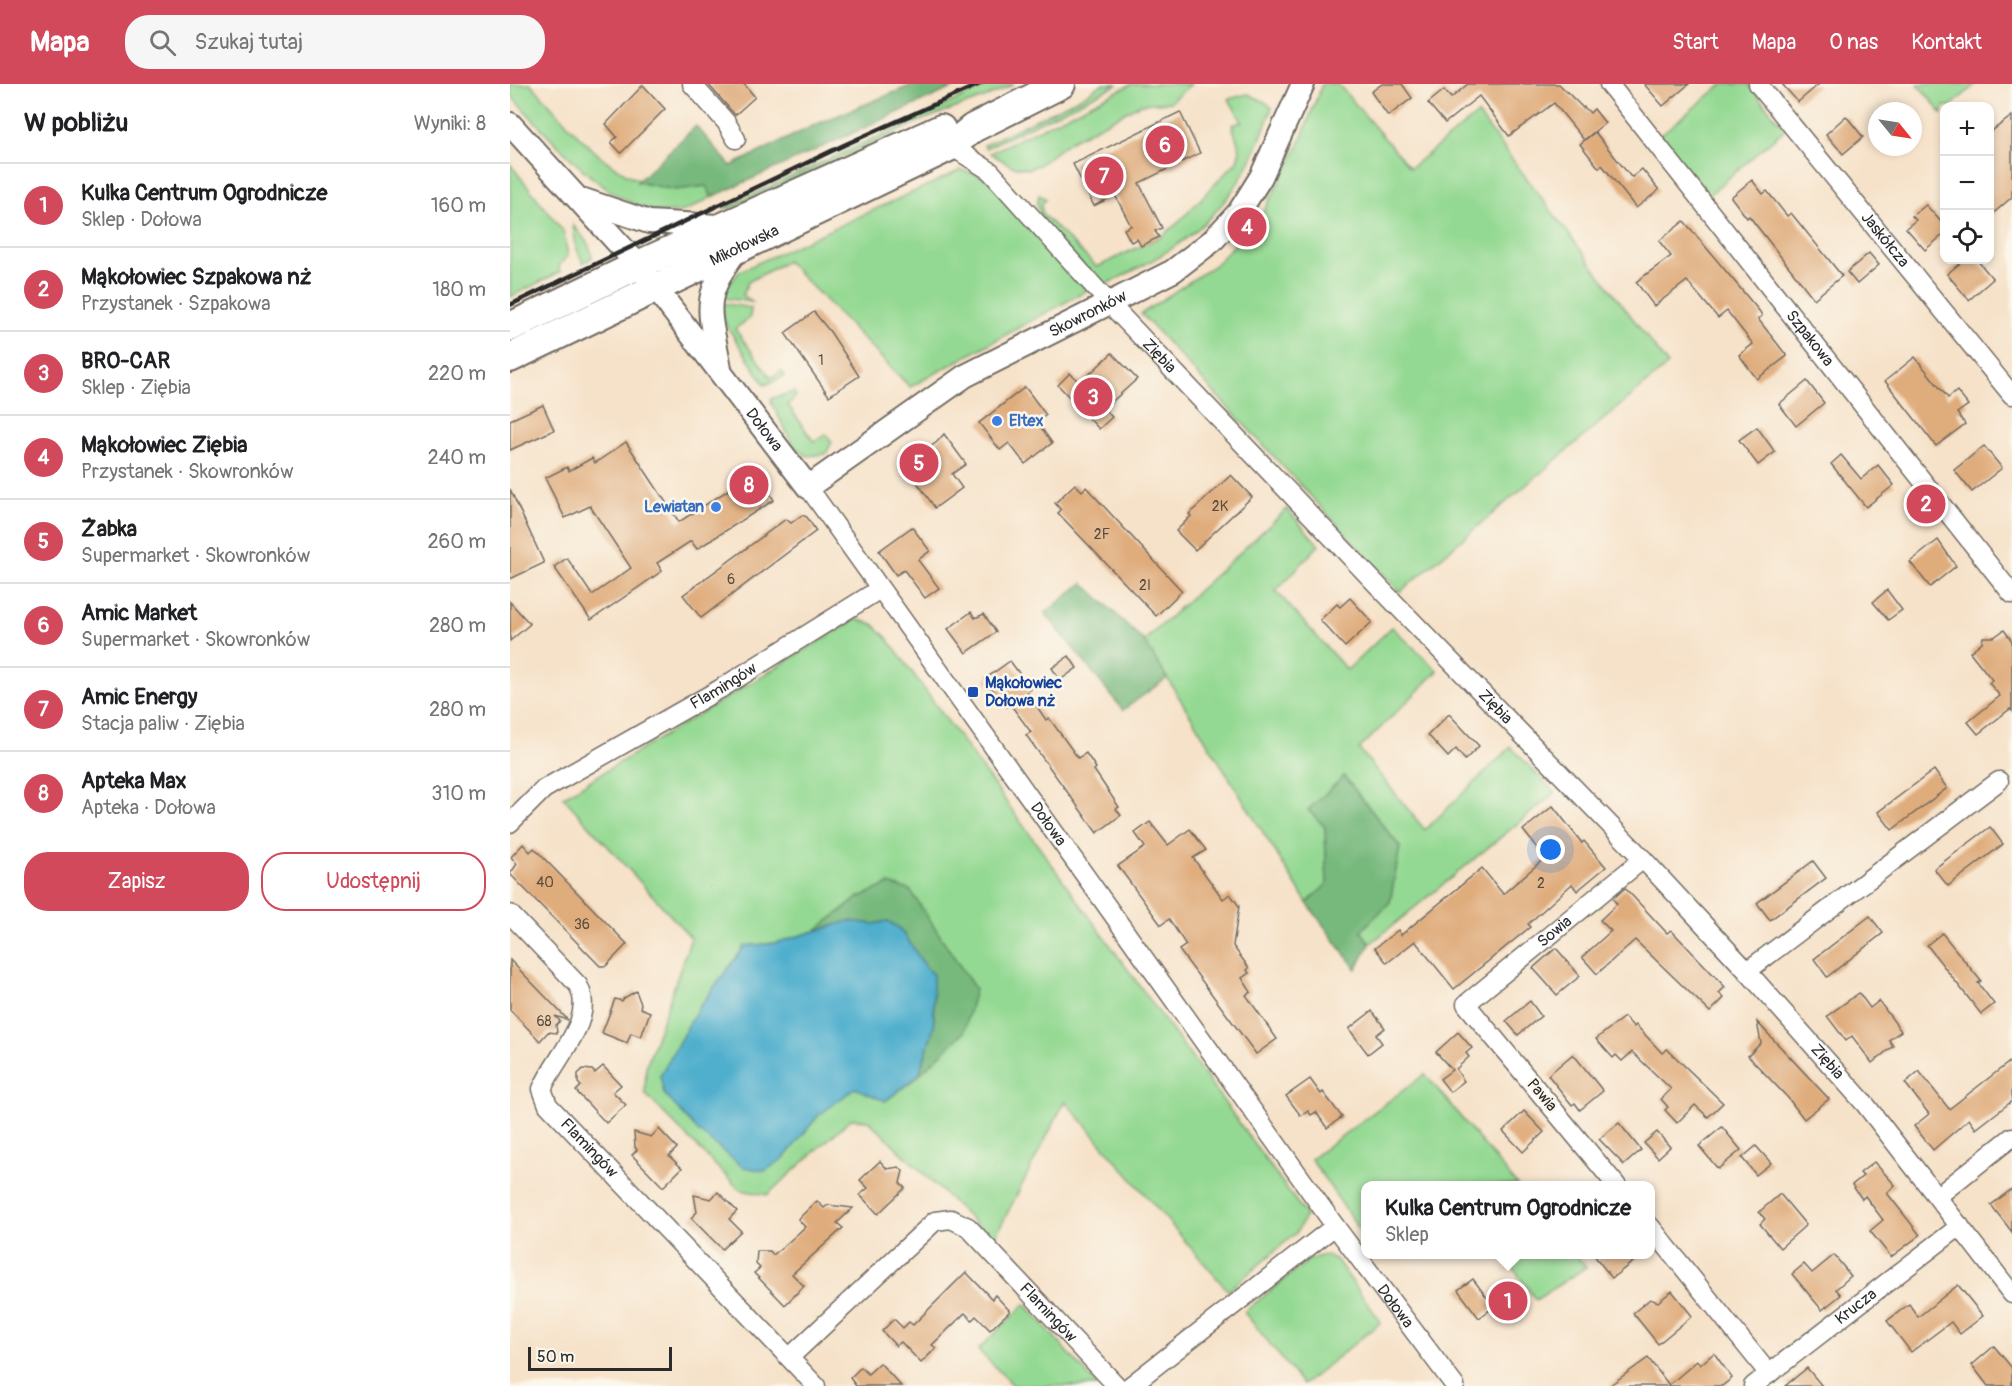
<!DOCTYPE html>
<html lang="pl">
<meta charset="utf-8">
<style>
:root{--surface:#fff;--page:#f6f6f6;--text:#202124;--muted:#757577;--line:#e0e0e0;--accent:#d1495b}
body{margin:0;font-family:Pangolin,sans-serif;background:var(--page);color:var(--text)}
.controls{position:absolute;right:18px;top:18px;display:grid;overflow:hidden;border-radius:12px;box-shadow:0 3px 9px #0003}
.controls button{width:54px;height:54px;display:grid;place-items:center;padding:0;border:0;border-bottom:2px solid var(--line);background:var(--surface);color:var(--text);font:30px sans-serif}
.compass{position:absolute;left:1358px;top:18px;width:54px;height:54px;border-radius:50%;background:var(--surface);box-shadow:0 3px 9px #0003;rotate:120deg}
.scale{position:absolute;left:18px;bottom:15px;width:144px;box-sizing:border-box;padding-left:6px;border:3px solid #2b2b2b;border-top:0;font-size:16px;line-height:21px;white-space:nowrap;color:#2b2b2b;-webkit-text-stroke:4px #fbf7ec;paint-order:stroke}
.you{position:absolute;left:1041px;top:766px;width:21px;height:21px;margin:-15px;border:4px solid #fff;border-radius:50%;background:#1a73e8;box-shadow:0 0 0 9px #1a73e833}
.badge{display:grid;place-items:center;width:39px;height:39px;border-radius:50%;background:var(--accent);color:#fff;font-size:20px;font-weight:700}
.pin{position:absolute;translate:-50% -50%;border:3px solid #fff;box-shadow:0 2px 6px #0006}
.popup{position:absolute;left:851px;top:1097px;width:294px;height:78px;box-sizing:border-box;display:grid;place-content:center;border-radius:12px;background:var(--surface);filter:drop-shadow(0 2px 4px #0005);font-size:20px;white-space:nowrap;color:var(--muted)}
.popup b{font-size:22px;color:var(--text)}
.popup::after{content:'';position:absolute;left:50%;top:100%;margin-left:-12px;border:12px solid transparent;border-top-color:var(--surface)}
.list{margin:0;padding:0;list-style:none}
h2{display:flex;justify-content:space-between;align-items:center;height:78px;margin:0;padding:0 24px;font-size:26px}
h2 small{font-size:20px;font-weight:400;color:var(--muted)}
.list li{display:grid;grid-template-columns:39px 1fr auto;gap:18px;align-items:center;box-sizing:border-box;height:84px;padding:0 24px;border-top:2px solid var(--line)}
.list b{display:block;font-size:22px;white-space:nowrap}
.list p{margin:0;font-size:20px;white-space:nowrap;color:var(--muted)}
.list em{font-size:20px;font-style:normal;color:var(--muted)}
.actions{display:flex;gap:12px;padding:18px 24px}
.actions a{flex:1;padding:14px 0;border:2px solid var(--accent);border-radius:24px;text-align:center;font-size:21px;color:var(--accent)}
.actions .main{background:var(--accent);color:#fff}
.icon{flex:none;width:33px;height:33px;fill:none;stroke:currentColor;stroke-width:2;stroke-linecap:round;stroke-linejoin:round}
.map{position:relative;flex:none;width:1502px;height:1302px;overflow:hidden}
header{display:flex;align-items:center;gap:36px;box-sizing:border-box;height:84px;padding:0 30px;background:var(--accent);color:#fff}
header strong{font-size:28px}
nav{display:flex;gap:33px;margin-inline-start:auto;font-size:21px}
.search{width:420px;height:54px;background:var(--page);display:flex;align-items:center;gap:15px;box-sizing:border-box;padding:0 21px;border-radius:24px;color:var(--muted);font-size:22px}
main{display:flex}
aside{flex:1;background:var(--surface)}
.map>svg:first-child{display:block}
</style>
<header>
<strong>Mapa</strong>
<div class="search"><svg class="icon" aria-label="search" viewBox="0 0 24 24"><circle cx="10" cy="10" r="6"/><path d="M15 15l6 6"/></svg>Szukaj tutaj</div>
<nav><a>Start</a><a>Mapa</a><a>O nas</a><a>Kontakt</a></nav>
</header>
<main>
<aside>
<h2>W pobliżu<small>Wyniki: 8</small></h2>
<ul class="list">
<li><span class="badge">1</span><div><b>Kulka Centrum Ogrodnicze</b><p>Sklep · Dołowa</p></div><em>160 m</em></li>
<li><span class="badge">2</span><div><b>Mąkołowiec Szpakowa nż</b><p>Przystanek · Szpakowa</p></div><em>180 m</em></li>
<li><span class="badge">3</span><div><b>BRO-CAR</b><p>Sklep · Ziębia</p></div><em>220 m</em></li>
<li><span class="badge">4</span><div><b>Mąkołowiec Ziębia</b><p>Przystanek · Skowronków</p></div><em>240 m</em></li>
<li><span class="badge">5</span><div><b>Żabka</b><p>Supermarket · Skowronków</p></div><em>260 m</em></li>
<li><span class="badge">6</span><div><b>Amic Market</b><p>Supermarket · Skowronków</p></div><em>280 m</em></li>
<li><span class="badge">7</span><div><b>Amic Energy</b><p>Stacja paliw · Ziębia</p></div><em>280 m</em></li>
<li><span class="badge">8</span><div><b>Apteka Max</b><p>Apteka · Dołowa</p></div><em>310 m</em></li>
</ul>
<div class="actions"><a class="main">Zapisz</a><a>Udostępnij</a></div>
</aside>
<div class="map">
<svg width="1502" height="1302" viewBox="0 0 1502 1302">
<rect width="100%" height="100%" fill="#fbf7ec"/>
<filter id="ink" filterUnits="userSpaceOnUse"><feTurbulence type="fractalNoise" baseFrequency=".0167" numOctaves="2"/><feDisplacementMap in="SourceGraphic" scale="12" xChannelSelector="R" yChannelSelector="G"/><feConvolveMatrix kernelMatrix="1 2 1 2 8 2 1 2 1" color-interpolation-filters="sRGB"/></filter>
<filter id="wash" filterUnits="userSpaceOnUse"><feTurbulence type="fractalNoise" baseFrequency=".008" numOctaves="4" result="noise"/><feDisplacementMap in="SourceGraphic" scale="24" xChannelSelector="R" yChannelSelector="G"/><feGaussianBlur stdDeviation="1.35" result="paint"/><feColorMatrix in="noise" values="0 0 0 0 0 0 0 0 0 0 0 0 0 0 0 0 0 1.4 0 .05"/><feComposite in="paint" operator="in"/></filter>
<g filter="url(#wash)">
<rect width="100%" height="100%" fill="#f6e2c9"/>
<g fill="#94d993" stroke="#60825f" stroke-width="1.5" fill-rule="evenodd">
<path d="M0,0H21C62,43 100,99 163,105C174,106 186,103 196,102L202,113C193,117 180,127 169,128C103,135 42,53 0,11Z"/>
<polygon points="481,0 505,0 479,12 415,35 221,124 213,124"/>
<polygon points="592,0 608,0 476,64 474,61 572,13"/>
<polygon points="622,0 681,0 660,18 631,20 559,58 530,80 519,85 502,82 480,69"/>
<polygon points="812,0 828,0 900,84 968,30 1158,281 890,508 631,230 705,181 750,134 789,61"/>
<polygon points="1213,0 1238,0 1275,45 1198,112 1150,51"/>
<polygon points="1408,0 1466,0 1441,22 1434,22 1432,30"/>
<path d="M738,10L755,18L762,24C755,42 748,62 739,80C704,145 656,172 592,202L532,138L527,120L529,111L536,115L531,121L533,131L587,183L652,152L669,138L727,77L730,66L722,41L732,38L719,15Z"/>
<polygon points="0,80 53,147 58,171 49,182 50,188 0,213"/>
<polygon points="451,86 477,94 578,206 400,303 277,177 238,198 233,211 242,218 213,214 219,200 230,187"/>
<path d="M63,141C72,152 81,160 82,174L73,179L66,163Z"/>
<polygon points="212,219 241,224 240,234 225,245 261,294 271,287 275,292 255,301 215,239"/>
<polygon points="284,308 286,312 278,321 304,358 316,350 322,358 316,370 297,372 284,362 261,318 262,314"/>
<polygon points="777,425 809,461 766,507 837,586 882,543 928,587 849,665 915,746 1001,663 1045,709 860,860 851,847 880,818 890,763 834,692 815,743 817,801 797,819 634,557"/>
<path d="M346,535L363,540L378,555L796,1131L786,1149L718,1207L555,1017L483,1157L359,1037L341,1035L257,1111L230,1106L135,1010L136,983L181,854L53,713ZM348,814L410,991L376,1017L345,1004L308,1032L274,1074L150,992L187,926L235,862L265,859L305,847Z"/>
<polygon points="915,990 1007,1101 856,1102 855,1154 801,1075"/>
<polygon points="815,1171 826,1175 871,1238 793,1301 734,1228 800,1175"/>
<polygon points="994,1171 1066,1171 1076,1183 1026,1216"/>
<polygon points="515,1220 587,1301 587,1302 504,1302 468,1266"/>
</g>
<g fill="#77b97d" stroke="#517254" stroke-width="1.5">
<polygon points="405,0 451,0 202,113 196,102 165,106 127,98 186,42 221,82 307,40"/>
<polygon points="573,499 634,557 657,594 613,626 535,529"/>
<polygon points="834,692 890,763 880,818 851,847 860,860 846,885 797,819 817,800 815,743 798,726"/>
<path d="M379,800L400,806L465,905L454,948L409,991L424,943L423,891C404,872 400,850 378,837L364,840L339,837L305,847L348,814Z"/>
</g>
<path fill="#4fafcd" stroke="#3d6d7c" stroke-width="1.5" d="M339,837L364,840L378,837C401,850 404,872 423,891L424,943L409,991L375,1017L345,1004L308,1032L274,1074L255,1087L233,1083L189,1048L154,1010L150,992L187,926L235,862L265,859Z"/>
<g id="blocks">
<g fill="#dfac7c">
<polygon points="198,0 234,0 245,13 225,31"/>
<polygon points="872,0 892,0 902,14 878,32 861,8"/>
<polygon points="958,0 1049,0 1073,24 1074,23 1080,29 1084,25 1095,39 1074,56 1044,19 999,52 969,12 935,39 918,19 934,6 941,14"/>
<polygon points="1134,0 1179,0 1153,22"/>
<polygon points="1272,0 1309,0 1288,18"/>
<polygon points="133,1 155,25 111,69 101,58 107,53 96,40"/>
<polygon points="670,28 690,69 629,99 652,144 645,147 649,153 631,162 627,155 621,158 614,145 621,142 605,111 584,122 563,80"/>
<polygon points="1336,32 1353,53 1333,70 1316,50"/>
<polygon points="1502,32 1502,113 1479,133 1479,49"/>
<polygon points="1085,48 1120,92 1122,93 1132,85 1149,106 1126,124 1092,81 1089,84 1070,60"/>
<polygon points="1242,96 1253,110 1257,107 1277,132 1281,129 1332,192 1304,215 1239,132 1237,134 1221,113"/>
<polygon points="1416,121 1434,141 1434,150 1415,166 1396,144 1406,136 1402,132"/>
<polygon points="1174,137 1250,228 1252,232 1248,235 1277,272 1247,295 1229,271 1243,260 1217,227 1208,234 1177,197 1144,222 1126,198 1161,172 1149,157"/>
<polygon points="1359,169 1369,181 1347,200 1337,188"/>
<polygon points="1454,176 1467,176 1483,195 1459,216 1437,190"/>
<polygon points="304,228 321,249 349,292 319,312 275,249"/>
<polygon points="602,269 627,295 594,325 602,333 589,345 548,301 560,289 570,299"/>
<polygon points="1405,273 1438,314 1447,307 1458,321 1447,329 1455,340 1426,362 1375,297"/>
<polygon points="1297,297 1314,319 1286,342 1269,320"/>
<polygon points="515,303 536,331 527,338 542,359 515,380 499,359 490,366 469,339"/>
<polygon points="33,321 44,346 0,366 0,336"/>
<polygon points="1247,343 1265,368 1248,381 1229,356"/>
<polygon points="434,350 456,380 442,390 452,404 425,424 395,381 427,358"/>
<polygon points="116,358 169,438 246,388 264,416 187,465 181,457 147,479 152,487 81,536 44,483 57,474 82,511 121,484 80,422 55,434 35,394 57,383 59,387 82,374 85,379"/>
<polygon points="1474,362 1492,384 1462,408 1444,386"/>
<polygon points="1331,371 1351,395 1368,381 1384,401 1356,423 1321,380"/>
<polygon points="721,391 742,413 685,466 666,447 681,432 679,430"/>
<polygon points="565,400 572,407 576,403 672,507 646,532 548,429 551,426 545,419"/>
<polygon points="0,405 34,479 0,495"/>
<polygon points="292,431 297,433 306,447 191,534 173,511 276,435 281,439"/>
<polygon points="402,443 420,467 408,476 429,504 415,514 394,486 386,491 369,467"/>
<polygon points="1428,456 1446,482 1420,503 1400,478"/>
<polygon points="1377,506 1392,526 1378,536 1363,518"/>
<polygon points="840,514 862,538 835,563 810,536 827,520 830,523"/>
<polygon points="0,518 20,540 0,557"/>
<polygon points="461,528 465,534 474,530 486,548 456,569 438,545"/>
<polygon points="1494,546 1502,557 1502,627 1500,625 1468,650 1458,638 1490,612 1479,599 1482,596 1460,568 1472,558 1473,553 1484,553"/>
<polygon points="559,572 567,584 550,596 542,584"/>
<polygon points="500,577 521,605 517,608 536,636 539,634 568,674 576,669 586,684 584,686 609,723 606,725 611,731 587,749 516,651 521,648 500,620 496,623 475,595"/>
<polygon points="939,630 969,662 955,676 946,665 938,673 918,651"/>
<polygon points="1424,686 1437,704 1382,746 1368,728"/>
<polygon points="1043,722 1072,759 1074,757 1096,783 1067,807 1062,800 1018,840 1020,843 944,905 905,857 877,879 865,864 888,846 891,851 972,784 993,810 1035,774 1013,746"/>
<polygon points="640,738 658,761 680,745 696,766 683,774 713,815 720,810 729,822 723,862 739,884 737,886 739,889 732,894 741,908 736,911 767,955 746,970 669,866 676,861 659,835 651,841 608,782 635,763 625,749"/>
<polygon points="1480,743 1493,760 1438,802 1424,785"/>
<polygon points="13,760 20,768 24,764 117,860 96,882 90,882 0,790 7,780 1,773"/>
<polygon points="1303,777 1316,794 1260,836 1247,819"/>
<polygon points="1115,804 1157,849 1161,846 1215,903 1209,909 1214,914 1200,928 1125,856 1087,890 1072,873 1101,847 1090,836 1107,820 1103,815"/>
<polygon points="1360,832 1373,849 1317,893 1304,875"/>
<polygon points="1432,849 1471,897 1468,899 1484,920 1471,930 1417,861"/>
<polygon points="1046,864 1070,892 1047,911 1023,884"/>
<polygon points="0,876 58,936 45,932 50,937 46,941 47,949 38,948 30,957 0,926"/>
<polygon points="126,907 131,920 130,924 140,928 131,953 121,949 117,959 92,949 105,915 112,917 114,914"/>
<polygon points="1349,909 1360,924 1369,917 1391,947 1379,956 1383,962 1362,979 1342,952 1336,957 1317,932"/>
<polygon points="1020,917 1031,932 1008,951 996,937"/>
<polygon points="862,927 875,944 866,951 872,959 858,970 839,945"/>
<polygon points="1114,933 1124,943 1126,941 1152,969 1157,965 1213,1019 1198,1033 1185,1021 1167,1039 1155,1026 1158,1023 1151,1015 1161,1005 1122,968 1112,977 1106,971 1103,974 1086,955"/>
<polygon points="1247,938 1319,1015 1294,1035 1278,1014 1238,972 1251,959"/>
<polygon points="948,948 962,964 956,969 959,973 946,985 954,997 940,1008 930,995 942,986 926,968"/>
<polygon points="1063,970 1093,1007 1070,1026 1065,1019 1062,1021 1038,991"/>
<polygon points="1502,976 1502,1017 1466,1045 1459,1035 1423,1066 1404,1042 1419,1030 1395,999 1409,987 1439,1025"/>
<polygon points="93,982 111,1001 103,1008 116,1021 96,1039 66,1007 71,1002 68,999 68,990 73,985 82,986 85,989"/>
<polygon points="800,995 811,1010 813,1008 832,1033 817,1044 806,1028 801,1031 798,1027 791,1032 776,1012"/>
<polygon points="1014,1027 1034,1048 1013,1068 993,1047"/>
<polygon points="1109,1039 1131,1066 1114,1081 1089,1055"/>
<polygon points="1212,1043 1231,1066 1208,1085 1189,1062"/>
<polygon points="149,1045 167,1064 159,1072 172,1084 153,1103 122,1071 127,1066 125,1063 124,1048 141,1053"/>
<polygon points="1147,1048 1160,1063 1148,1074 1134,1059"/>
<polygon points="1246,1062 1261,1079 1246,1091 1232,1074"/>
<polygon points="370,1077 377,1085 389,1083 393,1087 390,1099 395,1104 368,1130 350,1111 358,1104 350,1096"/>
<polygon points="1364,1078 1385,1101 1377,1109 1410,1151 1381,1173 1360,1147 1373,1136 1355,1112 1352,1115 1342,1101 1353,1092 1350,1089"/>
<polygon points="1502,1105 1502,1148 1481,1121"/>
<polygon points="208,1108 227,1127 219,1135 231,1147 212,1165 181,1134 187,1128 184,1111 201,1115"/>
<polygon points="1270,1110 1296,1141 1270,1164 1250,1140 1255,1135 1249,1128"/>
<polygon points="307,1117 314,1124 318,1121 343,1124 327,1139 333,1144 282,1190 294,1202 275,1221 244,1189 250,1184 246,1180 247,1167 260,1167 263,1171 272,1164 295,1143 288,1135"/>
<polygon points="1083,1170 1133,1170 1102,1194"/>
<polygon points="1324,1171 1341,1192 1326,1205 1331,1211 1312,1226 1282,1190 1294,1180 1302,1189"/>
<polygon points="456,1188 482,1215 485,1211 500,1227 480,1246 466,1232 462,1236 455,1229 422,1261 426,1264 411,1279 391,1258 386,1262 372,1247 384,1235 393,1244 399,1238 403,1241"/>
<polygon points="963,1195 984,1223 969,1234 948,1206"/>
<polygon points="1448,1201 1473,1232 1450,1250 1441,1238 1401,1268 1377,1237 1399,1220 1408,1233"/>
<polygon points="1162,1207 1182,1232 1148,1260 1123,1229 1140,1215 1148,1218"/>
<polygon points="1484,1262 1502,1284 1502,1302 1478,1302 1462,1281"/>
<polygon points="1204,1269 1222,1294 1212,1302 1099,1302 1138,1274 1159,1301 1187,1277 1190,1281"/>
<polygon points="370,1279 391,1302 346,1302 340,1294 351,1283 358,1290"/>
<polygon points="1297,1284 1312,1302 1275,1302"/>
</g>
</g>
</g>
<g filter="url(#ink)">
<use href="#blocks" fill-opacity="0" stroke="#726b62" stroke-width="1.5"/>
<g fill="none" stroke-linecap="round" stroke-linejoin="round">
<defs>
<g id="minor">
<polyline points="182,0 216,38 226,55"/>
<path id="s1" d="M1099,0L1502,510"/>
<path id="s2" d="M1248,0L1502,311"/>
<path id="s3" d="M441,62L480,87L599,219L871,505L1133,775L1237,887L1355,1020L1502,1210"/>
<path id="s4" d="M298,403L825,1142L945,1302"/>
<path id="s5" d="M0,739L34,705L210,605L370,505"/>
<path id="s6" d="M0,830L68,901C87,935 45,973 32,1005L38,1021L306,1302"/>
<polyline points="1237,887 1489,697"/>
<path id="s7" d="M1107,1102L956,920L1133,775"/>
<polyline points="1428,1112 1502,1053"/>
<polyline points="1140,1142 1259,1290"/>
<path id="s8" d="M280,1273L425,1137L441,1135L458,1143L607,1302"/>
<polyline points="620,1302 825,1142"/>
<path id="s9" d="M1243,1302L1450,1142"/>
</g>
<g id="tertiary">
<path id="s10" d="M0,40L128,181L298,403L455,292L663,187L702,157L729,128L751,93L793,0"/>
<polyline points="74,116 139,138 208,142"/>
<path d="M210,285C200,226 189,217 227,165"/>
</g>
<g id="primary">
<polyline points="0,243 128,181 431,45"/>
<path id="s11" d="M0,274L441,62L463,44L551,0"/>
</g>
</defs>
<use href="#minor" stroke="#726b62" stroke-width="21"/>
<use href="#tertiary" stroke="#726b62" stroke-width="26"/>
<use href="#primary" stroke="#726b62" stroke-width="32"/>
<use href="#minor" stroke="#fff" stroke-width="18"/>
<use href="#tertiary" stroke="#fff" stroke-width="22"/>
<use href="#primary" stroke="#fff" stroke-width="28"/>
<polyline stroke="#2b2b2b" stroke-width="4.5" points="0,221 334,61 470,0"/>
</g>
</g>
<g fill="#3f7fe0" stroke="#fbf7ec" stroke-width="2">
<circle cx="487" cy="337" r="6"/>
<circle cx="206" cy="423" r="6"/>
</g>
<rect fill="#1a4fb4" stroke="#fbf7ec" stroke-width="2" x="457" y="602" width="12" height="12" rx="3"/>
<g text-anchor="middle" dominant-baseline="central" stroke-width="5" stroke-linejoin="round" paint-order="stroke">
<g font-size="14" fill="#584b3f">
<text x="311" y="276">1</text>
<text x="710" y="422">2K</text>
<text x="592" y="450">2F</text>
<text x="221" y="495">6</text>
<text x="635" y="501">2I</text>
<text x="35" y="798">40</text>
<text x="1031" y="799">2</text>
<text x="72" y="840">36</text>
<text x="34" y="937">68</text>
</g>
<g font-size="16" fill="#2b2b2b" stroke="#fbf7ec">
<text stroke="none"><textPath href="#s2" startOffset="201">Jaskółcza</textPath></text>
<text stroke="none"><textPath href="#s11" startOffset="260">Mikołowska</textPath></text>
<text stroke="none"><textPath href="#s10" startOffset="800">Skowronków</textPath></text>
<text stroke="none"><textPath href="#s1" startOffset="324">Szpakowa</textPath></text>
<text stroke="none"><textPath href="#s3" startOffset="297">Ziębia</textPath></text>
<text stroke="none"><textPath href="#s10" startOffset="398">Dołowa</textPath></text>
<text stroke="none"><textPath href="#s5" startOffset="255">Flamingów</textPath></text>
<text stroke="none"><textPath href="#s3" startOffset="783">Ziębia</textPath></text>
<text stroke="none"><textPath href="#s4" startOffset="414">Dołowa</textPath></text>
<text stroke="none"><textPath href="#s7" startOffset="351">Sowia</textPath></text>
<text stroke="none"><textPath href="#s3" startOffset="1269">Ziębia</textPath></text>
<text transform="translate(1032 1011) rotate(50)">Pawia</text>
<text stroke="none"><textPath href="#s6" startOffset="290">Flamingów</textPath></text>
<text stroke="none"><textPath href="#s4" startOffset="1008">Dołowa</textPath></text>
<text stroke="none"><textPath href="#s9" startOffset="130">Krucza</textPath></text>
<text stroke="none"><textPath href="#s8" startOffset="351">Flamingów</textPath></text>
</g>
<g font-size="16" font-weight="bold" fill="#366cbe" stroke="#fbf7ec" text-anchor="start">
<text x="499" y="337">Eltex</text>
<text x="194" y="423" text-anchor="end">Lewiatan</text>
</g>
<g font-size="16" font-weight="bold" fill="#164399" stroke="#fbf7ec" text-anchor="start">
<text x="475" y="599">Mąkołowiec<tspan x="475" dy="18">Dołowa nż</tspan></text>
</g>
</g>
</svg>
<div class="controls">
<button>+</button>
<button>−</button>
<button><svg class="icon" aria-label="locate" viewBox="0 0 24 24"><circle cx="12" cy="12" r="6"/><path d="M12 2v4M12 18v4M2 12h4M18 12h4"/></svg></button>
</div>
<svg class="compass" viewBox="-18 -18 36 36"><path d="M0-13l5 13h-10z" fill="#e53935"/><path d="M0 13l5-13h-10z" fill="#757577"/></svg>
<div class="scale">50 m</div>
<div class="you"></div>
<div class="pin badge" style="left:998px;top:1217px">1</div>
<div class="popup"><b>Kulka Centrum Ogrodnicze</b>Sklep</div>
<div class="pin badge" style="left:1416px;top:420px">2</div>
<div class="pin badge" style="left:583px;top:313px">3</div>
<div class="pin badge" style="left:737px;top:143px">4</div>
<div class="pin badge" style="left:409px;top:379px">5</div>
<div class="pin badge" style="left:655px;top:61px">6</div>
<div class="pin badge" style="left:594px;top:92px">7</div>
<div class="pin badge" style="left:239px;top:401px">8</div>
</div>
</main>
